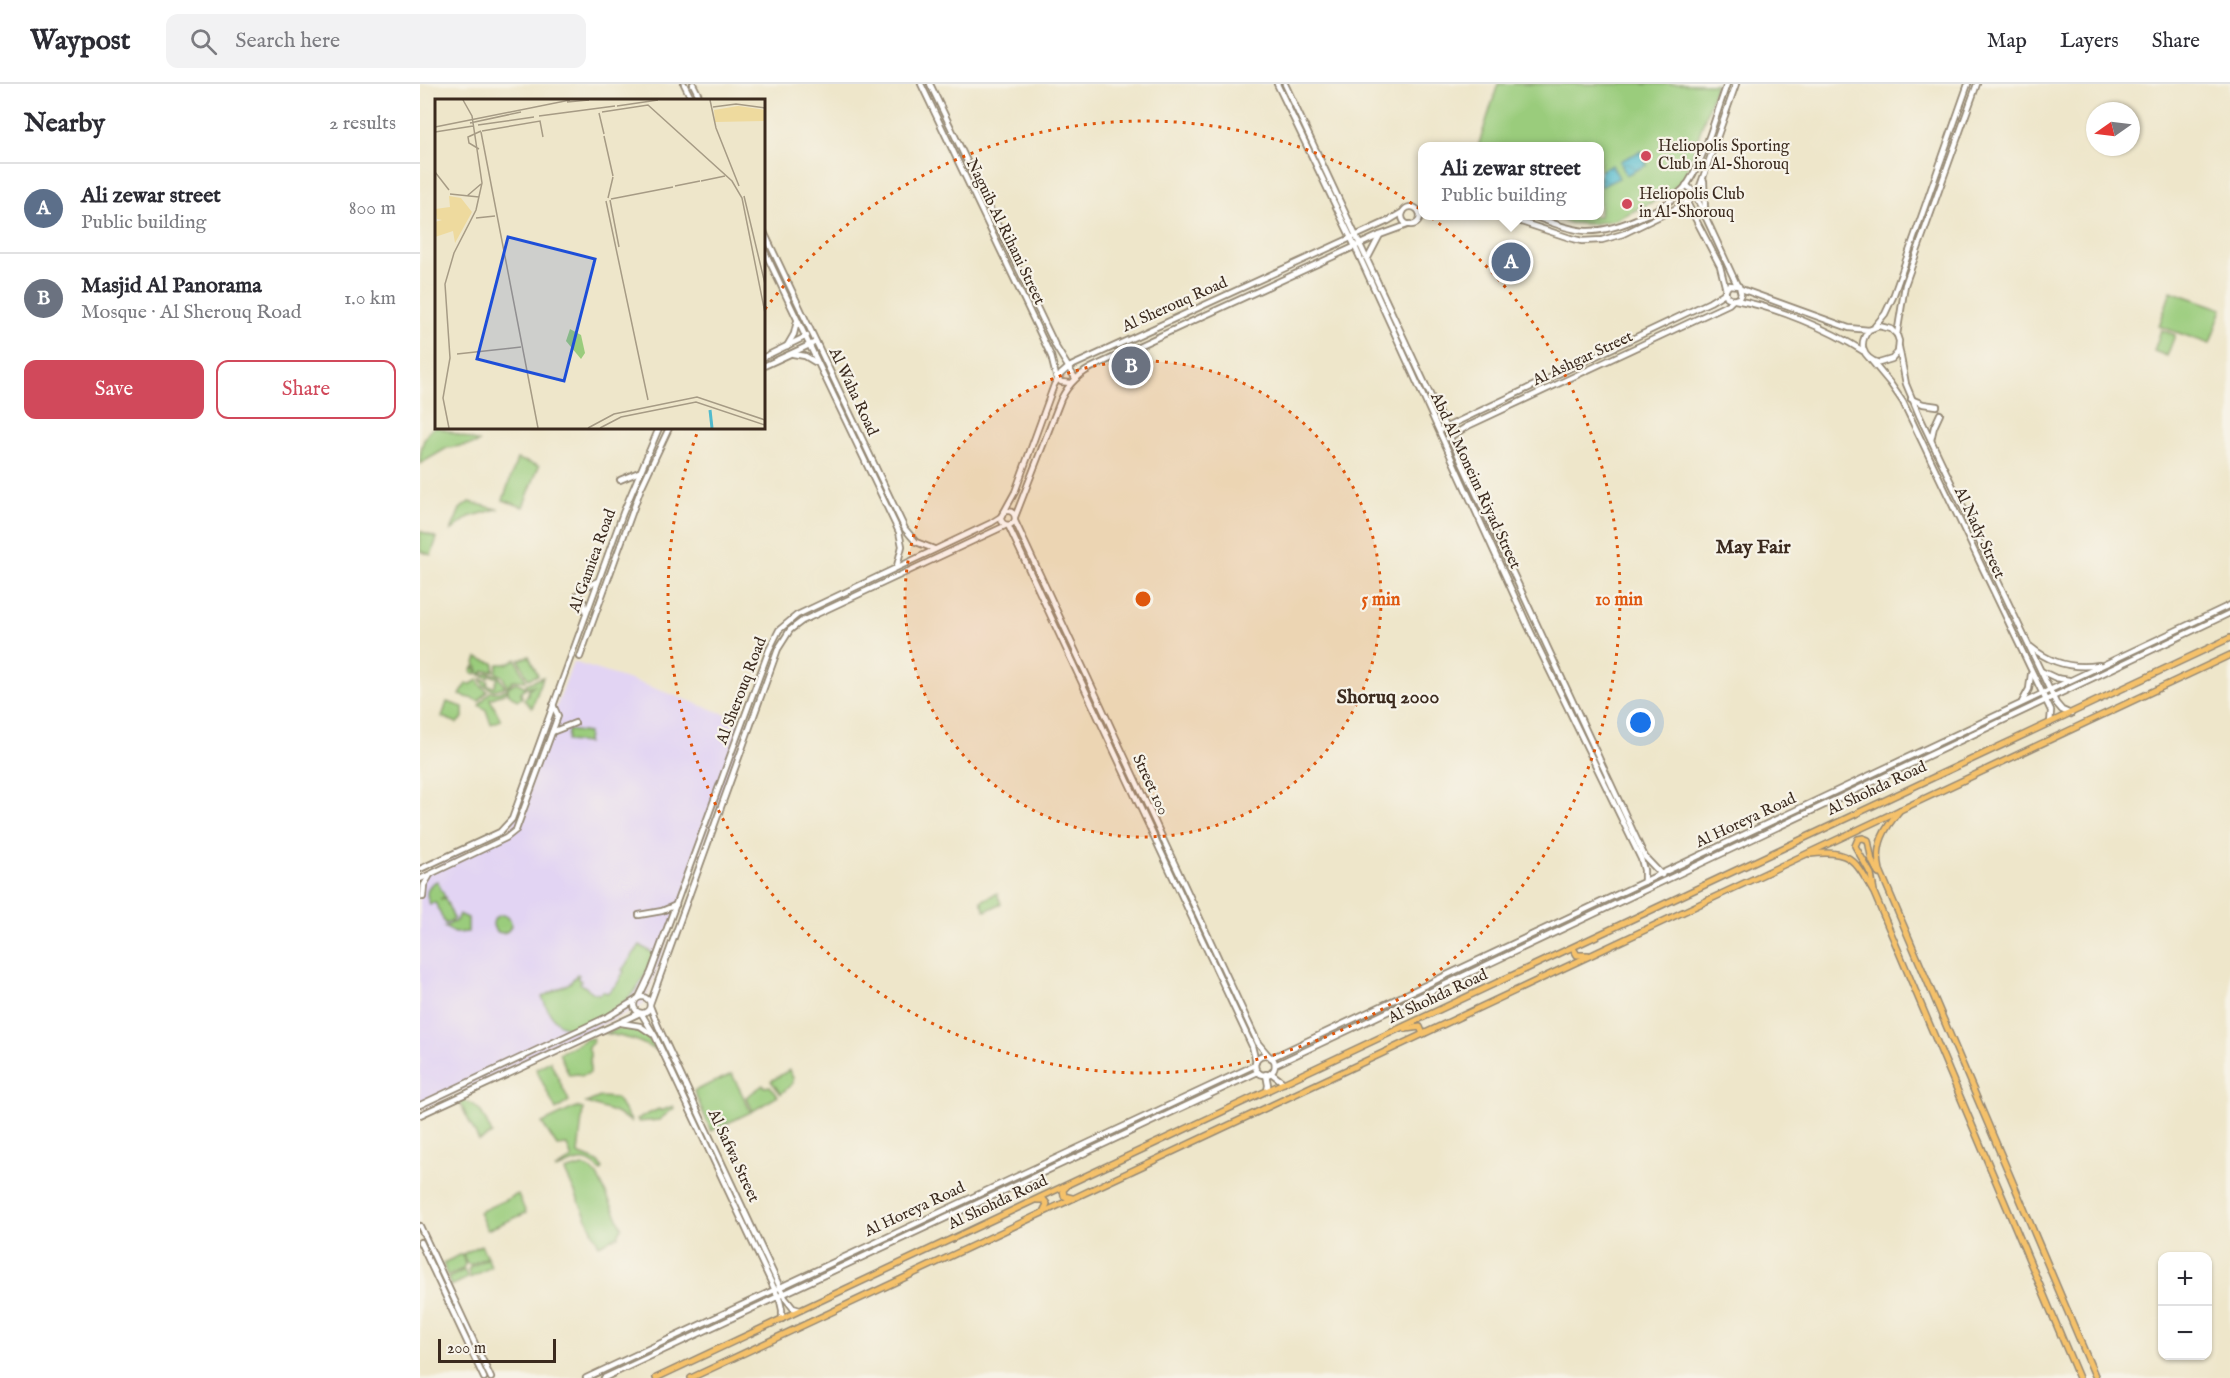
<!DOCTYPE html>
<meta charset="utf-8">
<style>
:root{--surface:#fff;--page:#f2f2f3;--text:#2b2b33;--muted:#7c7c81;--line:#e1e1e2;--accent:#d1495b}
body{margin:0;font-family:"IM FELL English",serif;background:var(--page);color:var(--text)}
.controls{position:absolute;right:18px;bottom:18px;display:grid;overflow:hidden;border-radius:12px;box-shadow:0 2px 4px #0004}
.controls button{width:54px;height:54px;display:grid;place-items:center;padding:0;border:0;border-bottom:2px solid var(--line);background:var(--surface);color:var(--text);font:30px sans-serif}
.compass{position:absolute;left:1666px;top:18px;width:54px;height:54px;border-radius:50%;background:var(--surface);box-shadow:0 2px 4px #0004;rotate:256deg}
.scale{position:absolute;left:18px;bottom:15px;width:118px;box-sizing:border-box;padding-left:6px;border:3px solid #3b2a1e;border-top:0;font-size:16px;line-height:21px;white-space:nowrap;color:#3b2a1e;-webkit-text-stroke:4px #f7f3e8;paint-order:stroke}
.you{position:absolute;left:1221px;top:639px;width:21px;height:21px;margin:-15px;border:4px solid #fff;border-radius:50%;background:#1a73e8;box-shadow:0 0 0 9px #1a73e833}
.badge{display:grid;place-items:center;width:39px;height:39px;border-radius:50%;background:var(--accent);color:#fff;font-size:20px;font-weight:700}
.pin{position:absolute;translate:-50% -50%;border:3px solid #fff;box-shadow:0 2px 6px #0006}
.popup{position:absolute;left:998px;top:58px;width:186px;height:78px;box-sizing:border-box;display:grid;place-content:center;border-radius:12px;background:var(--surface);filter:drop-shadow(0 2px 4px #0005);font-size:20px;white-space:nowrap;color:var(--muted)}
.popup b{font-size:22px;color:var(--text)}
.popup::after{content:'';position:absolute;left:50%;top:100%;margin-left:-12px;border:12px solid transparent;border-top-color:var(--surface)}
.list{margin:0;padding:0;list-style:none}
h2{display:flex;justify-content:space-between;align-items:center;height:78px;margin:0;padding:0 24px;font-size:26px}
h2 small{font-size:20px;font-weight:400;color:var(--muted)}
.list li{display:grid;grid-template-columns:39px 1fr auto;gap:18px;align-items:center;box-sizing:border-box;height:90px;padding:0 24px;border-top:2px solid var(--line)}
.list b{display:block;font-size:22px;white-space:nowrap}
.list p{margin:0;font-size:20px;white-space:nowrap;color:var(--muted)}
.list em{font-size:20px;font-style:normal;color:var(--muted)}
.actions{display:flex;gap:12px;padding:18px 24px}
.actions a{flex:1;padding:14px 0;border:2px solid var(--accent);border-radius:12px;text-align:center;font-size:21px;color:var(--accent)}
.actions .main{background:var(--accent);color:#fff}
.icon{flex:none;width:33px;height:33px;fill:none;stroke:currentColor;stroke-width:2;stroke-linecap:round;stroke-linejoin:round}
.map{position:relative;flex:none;width:1810px;height:1294px;overflow:hidden}
header{display:flex;align-items:center;gap:36px;box-sizing:border-box;height:84px;padding:0 30px;background:var(--surface);border-bottom:2px solid var(--line)}
header strong{font-size:28px}
nav{display:flex;gap:33px;margin-inline-start:auto;font-size:21px}
.search{width:420px;height:54px;background:var(--page);display:flex;align-items:center;gap:15px;box-sizing:border-box;padding:0 21px;border-radius:12px;color:var(--muted);font-size:22px}
main{display:flex}
aside{flex:1;background:var(--surface)}
.map>svg:first-child{display:block}
</style>
<header>
<strong>Waypost</strong>
<div class="search"><svg class="icon" aria-label="search" viewBox="0 0 24 24"><circle cx="10" cy="10" r="6"/><path d="M15 15l6 6"/></svg>Search here</div>
<nav><a>Map</a><a>Layers</a><a>Share</a></nav>
</header>
<main>
<aside>
<h2>Nearby<small>2 results</small></h2>
<ul class="list">
<li><span class="badge" style="background:#5c6f8a">A</span><div><b>Ali zewar street</b><p>Public building</p></div><em>800 m</em></li>
<li><span class="badge" style="background:#6b7280">B</span><div><b>Masjid Al Panorama</b><p>Mosque · Al Sherouq Road</p></div><em>1.0 km</em></li>
</ul>
<div class="actions"><a class="main">Save</a><a>Share</a></div>
</aside>
<div class="map">
<svg width="1810" height="1294" viewBox="0 0 1810 1294">
<defs>
<pattern id="water-waves" width="16" height="10" patternUnits="userSpaceOnUse" patternTransform="scale(1.5)"><rect width="16" height="10" fill="#50bacd"/><path d="M0 5q4-4 8 0t8 0" fill="none" stroke="#4497a6"/></pattern>
</defs>
<rect width="100%" height="100%" fill="#f7f3e8"/>
<filter id="ink" filterUnits="userSpaceOnUse"><feTurbulence type="fractalNoise" baseFrequency=".0167" numOctaves="2"/><feDisplacementMap in="SourceGraphic" scale="12" xChannelSelector="R" yChannelSelector="G"/><feConvolveMatrix kernelMatrix="1 2 1 2 8 2 1 2 1" color-interpolation-filters="sRGB"/></filter>
<filter id="wash" filterUnits="userSpaceOnUse"><feTurbulence type="fractalNoise" baseFrequency=".008" numOctaves="4" result="noise"/><feDisplacementMap in="SourceGraphic" scale="24" xChannelSelector="R" yChannelSelector="G"/><feGaussianBlur stdDeviation="1.35" result="paint"/><feColorMatrix in="noise" values="0 0 0 0 0 0 0 0 0 0 0 0 0 0 0 0 0 1.4 0 .05"/><feComposite in="paint" operator="in"/></filter>
<g filter="url(#wash)">
<rect width="100%" height="100%" fill="#eee6ca"/>
<polygon fill="#e2d4f3" points="153,578 223,600 327,638 224,921 0,1026 0,790 81,752 92,742"/>
<g fill="#9acc7c" stroke="#6a7b4d" stroke-width="1.5">
<polygon points="1078,0 1296,0 1264,96 1241,114 1195,136 1171,140 1150,139 1130,132 1180,132 1180,63 1058,63"/>
<polygon points="1751,207 1802,225 1790,260 1739,242"/>
<polygon points="1741,246 1755,251 1747,272 1734,267"/>
<path d="M14,343L20,344L59,358L55,360L27,364L0,380C0,367 3,351 14,343Z"/>
<polygon points="97,375 119,382 103,423 83,416"/>
<polygon points="49,418 77,425 49,433 31,447 40,425"/>
<polygon points="0,447 17,454 11,471 0,467"/>
<polygon points="109,572 118,591 108,595 99,576"/>
<polygon points="57,574 74,579 74,587 64,587 60,591 58,588 56,590 51,588 54,582 57,587 59,586 55,579"/>
<polygon points="96,575 106,597 94,596 87,603 83,593 76,588 78,580 86,580"/>
<polygon points="69,589 78,591 85,603 73,606 64,602 61,595 68,597 67,601 74,603 78,594 70,591 68,594 61,591"/>
<polygon points="123,593 112,624 104,616 108,610 109,604 116,601 107,603 106,600"/>
<polygon points="58,596 61,602 67,607 59,617 40,611 46,600 51,600"/>
<polygon points="96,598 106,603 101,608 102,614 97,616 88,609 88,603"/>
<polygon points="87,605 87,608 70,615 81,636 71,640 66,626 59,621 70,608 78,608"/>
<polygon points="27,618 43,623 43,634 37,639 22,633"/>
<polygon points="148,646 168,649 167,659 147,657"/>
<path d="M17,797L25,813L20,815L25,814L34,835L25,840L15,818L10,820C5,810 6,802 17,797Z"/>
<polygon points="577,809 581,820 565,827 561,817"/>
<polygon points="39,830 48,834 48,848 35,849 24,843 36,837"/>
<circle cx="82" cy="840" r="9"/>
<path d="M220,861L234,870C217,918 197,925 154,946C135,942 129,930 122,913L150,899L157,890L159,891L157,894L161,897L160,899L174,909L180,910L183,907L187,909L197,900L204,887L202,886Z"/>
<path d="M203,943C220,945 228,950 236,966L215,956L186,949Z"/>
<polygon points="173,954 173,958 168,963 170,969 170,989 161,992 158,990 149,991 139,969 167,955"/>
<polygon points="130,977 149,1017 136,1026 116,985"/>
<polygon points="369,986 373,994 373,999 361,1010 351,997"/>
<polygon points="312,990 331,1028 291,1047 274,1007"/>
<polygon points="343,1001 345,1003 350,1002 358,1012 333,1027 326,1013"/>
<polygon points="180,1013 196,1014 212,1038 194,1028 166,1019"/>
<path d="M43,1017C61,1020 65,1035 72,1050L59,1057L40,1019Z"/>
<polygon points="253,1022 254,1024 239,1036 219,1038 217,1035 239,1025 241,1027"/>
<path d="M156,1023L163,1025L158,1070L178,1078L183,1084L181,1087C163,1068 154,1080 135,1085L152,1075L147,1061L137,1062L122,1039Z"/>
<polygon points="162,1082 172,1086 177,1091 202,1143 198,1152 179,1161 145,1087"/>
<polygon points="98,1110 106,1129 67,1146 59,1128"/>
<polygon points="61,1161 67,1173 50,1181 46,1179 43,1170"/>
<polygon points="42,1170 45,1180 43,1185 27,1192 23,1179"/>
<polygon points="68,1174 71,1183 50,1194 48,1186 50,1183"/>
<polygon points="44,1186 48,1194 31,1202 28,1194"/>
</g>
<g fill="url(#water-waves)" stroke="#467276" stroke-width="1.5">
<polygon points="1221,67 1227,81 1206,91 1200,77"/>
<polygon points="1192,81 1199,94 1180,103 1180,87"/>
</g>
</g>
<g filter="url(#ink)">
<g fill="none" stroke-linecap="round" stroke-linejoin="round">
<defs>
<g id="minor">
<polyline points="264,0 272,16"/>
<polyline points="273,0 281,16"/>
<polyline points="501,0 631,272 636,292 641,298 651,299"/>
<polyline points="510,0 636,263 655,294"/>
<polyline points="857,0 931,154 1108,542 1221,775 1224,786 1224,798"/>
<path d="M865,0C986,257 1105,516 1225,773L1242,791"/>
<polyline points="1284,97 1285,127"/>
<polyline points="1266,101 1274,108 1317,201"/>
<polyline points="1261,107 1300,182 1306,206"/>
<circle cx="991" cy="132" r="9"/>
<polyline points="1083,132 1150,154 1162,157 1182,156 1203,150 1267,119 1279,105 1316,0"/>
<path d="M1112,132C1129,137 1147,146 1166,147C1195,148 1251,124 1268,99C1285,73 1296,30 1307,0"/>
<polyline points="344,148 485,445 496,458 514,465"/>
<polyline points="344,166 479,448 482,462 477,482"/>
<polyline points="948,174 960,151"/>
<path d="M1321,205L1429,244L1449,246L1459,242L1471,245L1477,251L1479,257L1478,268L1472,275L1459,279C1442,274 1438,259 1449,246"/>
<path d="M1315,216C1356,223 1408,245 1443,267"/>
<polyline points="1455,242 1465,230 1473,213 1548,0"/>
<polyline points="1477,251 1485,201 1557,0"/>
<polyline points="367,262 374,250 377,237"/>
<polyline points="1479,263 1486,300 1499,331 1636,619 1642,626 1651,630"/>
<polyline points="373,270 385,272 395,278"/>
<polyline points="344,273 387,252"/>
<polyline points="1450,275 1470,299 1483,318 1631,627 1630,639"/>
<polyline points="344,282 396,258"/>
<polyline points="1491,315 1503,320 1517,322"/>
<polyline points="1022,345 1290,218 1303,210 1309,201 1319,202 1321,210 1319,214 1313,216 1307,213 1305,207"/>
<polyline points="1028,354 1048,342 1309,220 1313,216"/>
<polyline points="1511,356 1514,343 1520,330"/>
<polyline points="200,396 219,388"/>
<circle cx="588" cy="434" r="7"/>
<polyline points="584,428 595,408 634,301 641,290 649,283 968,137 983,128"/>
<path d="M595,433L641,315C649,299 661,288 677,281L960,151L990,140"/>
<polyline points="595,437 838,959 849,972"/>
<polyline points="588,441 832,962 836,978"/>
<polyline points="161,505 178,497"/>
<polyline points="158,510 164,519 166,529"/>
<path d="M1611,563C1630,579 1654,585 1679,581"/>
<polyline points="160,573 221,404 249,344"/>
<polyline points="1621,587 1636,594 1649,596"/>
<polyline points="1602,618 1609,605 1611,590"/>
<polyline points="132,648 155,639"/>
<polyline points="0,785 80,748 92,735 203,429 239,344"/>
<polyline points="0,795 86,754 96,746 138,632 133,621"/>
<polyline points="3,813 4,801 10,791"/>
<polyline points="219,831 242,827 256,821"/>
<circle cx="222" cy="921" r="8"/>
<polyline points="219,913 231,888 349,566 359,546 377,531 571,439 582,432"/>
<polyline points="230,920 358,565 370,546 382,537 587,441"/>
<polyline points="230,922 238,942 365,1214 373,1224 380,1226"/>
<polyline points="221,929 235,952 360,1217 362,1226 362,1235"/>
<polyline points="201,939 220,942 232,950"/>
<circle cx="845" cy="981" r="10"/>
<polyline points="851,974 1810,521"/>
<polyline points="855,981 1810,529"/>
<polyline points="851,989 864,999"/>
<polyline points="846,990 848,1001 847,1007"/>
<polyline points="0,1021 189,932 214,917"/>
<polyline points="0,1031 220,929"/>
<polyline points="0,1142 71,1294"/>
<polyline points="0,1158 64,1294"/>
<polyline points="166,1294 835,981"/>
<polyline points="184,1294 838,988"/>
</g>
<g id="major">
<path d="M1480,726C1465,744 1454,760 1460,786L1676,1294"/>
<path d="M1390,770C1431,765 1435,776 1454,809L1659,1294"/>
<polyline points="1454,807 1451,790 1435,762 1438,755 1443,754 1448,756 1452,777 1459,790"/>
<polyline points="1153,864 1157,871 1168,871"/>
<polyline points="986,945 1000,943 1003,950"/>
<polyline points="647,1102 643,1106 644,1112 652,1114"/>
<polyline points="617,1116 624,1116 627,1120 623,1128"/>
<polyline points="236,1294 1810,554"/>
<polyline points="271,1294 1810,571"/>
</g>
</defs>
<use href="#minor" stroke="#948874" stroke-width="8"/>
<use href="#major" stroke="#948874" stroke-width="8"/>
<use href="#minor" stroke="#fff" stroke-width="4.5"/>
<use href="#major" stroke="#f5c16b" stroke-width="5"/>
</g>
</g>
<circle cx="723" cy="515" r="238" fill="#df570d" fill-opacity=".12"/>
<g fill="none" stroke="#df570d" stroke-width="3" stroke-dasharray="3 6">
<circle cx="723" cy="515" r="238"/>
<path d="M345 225A476 476 0 1 1 279 344"/>
</g>
<g fill="#d1495b" stroke="#f7f3e8" stroke-width="2">
<circle cx="1226" cy="72" r="6"/>
<circle cx="1207" cy="120" r="6"/>
</g>
<g text-anchor="middle" dominant-baseline="central" stroke-width="4.5" stroke-linejoin="round" paint-order="stroke">
<g font-size="16" fill="#3b2a1e" stroke="#f7f3e8" text-anchor="start">
<text x="1238" y="63">Heliopolis Sporting<tspan x="1238" dy="18">Club in Al-Shorouq</tspan></text>
<text x="1219" y="111">Heliopolis Club<tspan x="1219" dy="18">in Al-Shorouq</tspan></text>
</g>
<g font-size="16" fill="#3b2a1e" stroke="#f7f3e8">
<text transform="translate(585 148) rotate(64)">Naguib Al Rihani Street</text>
<text transform="translate(755 221) rotate(-24)">Al Sherouq Road</text>
<text transform="translate(1163 275) rotate(-25)">Al Ashgar Street</text>
<text transform="translate(433 308) rotate(65)">Al Waha Road</text>
<text transform="translate(1055 397) rotate(65)">Abd Al Moneim Riyad Street</text>
<text transform="translate(1559 449) rotate(65)">Al Nady Street</text>
<text transform="translate(173 477) rotate(-70)">Al Gamiea Road</text>
<text transform="translate(322 607) rotate(-69)">Al Sherouq Road</text>
<text transform="translate(730 701) rotate(65)">Street 100</text>
<text transform="translate(1457 705) rotate(-25)">Al Shohda Road</text>
<text transform="translate(1326 737) rotate(-25)">Al Horeya Road</text>
<text transform="translate(1018 913) rotate(-25)">Al Shohda Road</text>
<text transform="translate(313 1072) rotate(65)">Al Safwa Street</text>
<text transform="translate(578 1119) rotate(-25)">Al Shohda Road</text>
<text transform="translate(495 1126) rotate(-25)">Al Horeya Road</text>
</g>
<g font-size="20" font-weight="bold" fill="#3b2a1e" stroke="#f7f3e8">
<text x="1333" y="463">May Fair</text>
<text x="968" y="613">Shoruq 2000</text>
</g>
</g>
<g transform="translate(15 15)">
<rect width="330" height="330" fill="#eee6ca"/>
<path d="M135,230L146,236L150,254L146,260L131,242Z" fill="#9acc7c"/>
<path d="M303,7L330,11V22L280,23L279,11ZM14,97L26,99L37,113L20,144L18,132L0,138V123L7,121L2,120L0,110L15,108Z" fill="#eeda9e"/>
<path fill="none" stroke="#50bacd" stroke-width="3" d="M275,311L277,329"/>
<path fill="none" stroke="#a69b85" stroke-width="1.5" d="M275,1L281,29L304,87M132,3L154,1M182,7L223,1M278,8L301,5L330,9M167,13L213,6L297,82L307,99L330,214M164,14L169,35M104,17L180,7M35,24L86,13M43,26L99,18M0,28L135,1M47,32L105,22L108,38M0,33L38,27M46,33L103,329M169,37L178,77M44,50L34,44L33,38L46,32M0,73L14,91M266,82L290,77M240,87L265,82M15,95L44,98M32,97L46,85M309,97L330,185M173,99L178,78M176,100L238,88M175,101L184,148M171,102L213,301M41,119L60,117M22,255L86,248M14,329L8,299L15,259L10,185L19,154L41,111L47,84L37,17L28,1M153,329L179,315L262,298L330,321M165,329L186,318L261,303L330,326"/>
<path fill="#1d4ed8" fill-opacity="0.15" stroke="#1d4ed8" stroke-width="3" d="M73,138L160,160L129,282L42,260Z"/>
<rect width="330" height="330" fill="none" stroke="#3b2a1e" stroke-width="3"/>
</g>
<circle cx="723" cy="515" r="9" fill="#df570d" stroke="#f7f3e8" stroke-width="3"/>
<g font-size="18" text-anchor="middle" font-weight="bold" fill="#df570d" stroke="#f7f3e8" stroke-width="4.5" stroke-linejoin="round" paint-order="stroke">
<text x="961" y="521">5 min</text>
<text x="1199" y="521">10 min</text>
</g>
</svg>
<div class="controls">
<button>+</button>
<button>−</button>
</div>
<svg class="compass" viewBox="-18 -18 36 36"><path d="M0-13l5 13h-10z" fill="#e53935"/><path d="M0 13l5-13h-10z" fill="#7c7c81"/></svg>
<div class="scale">200 m</div>
<div class="you"></div>
<div class="pin badge" style="left:1091px;top:178px;background:#5c6f8a">A</div>
<div class="popup"><b>Ali zewar street</b>Public building</div>
<div class="pin badge" style="left:711px;top:282px;background:#6b7280">B</div>
</div>
</main>
